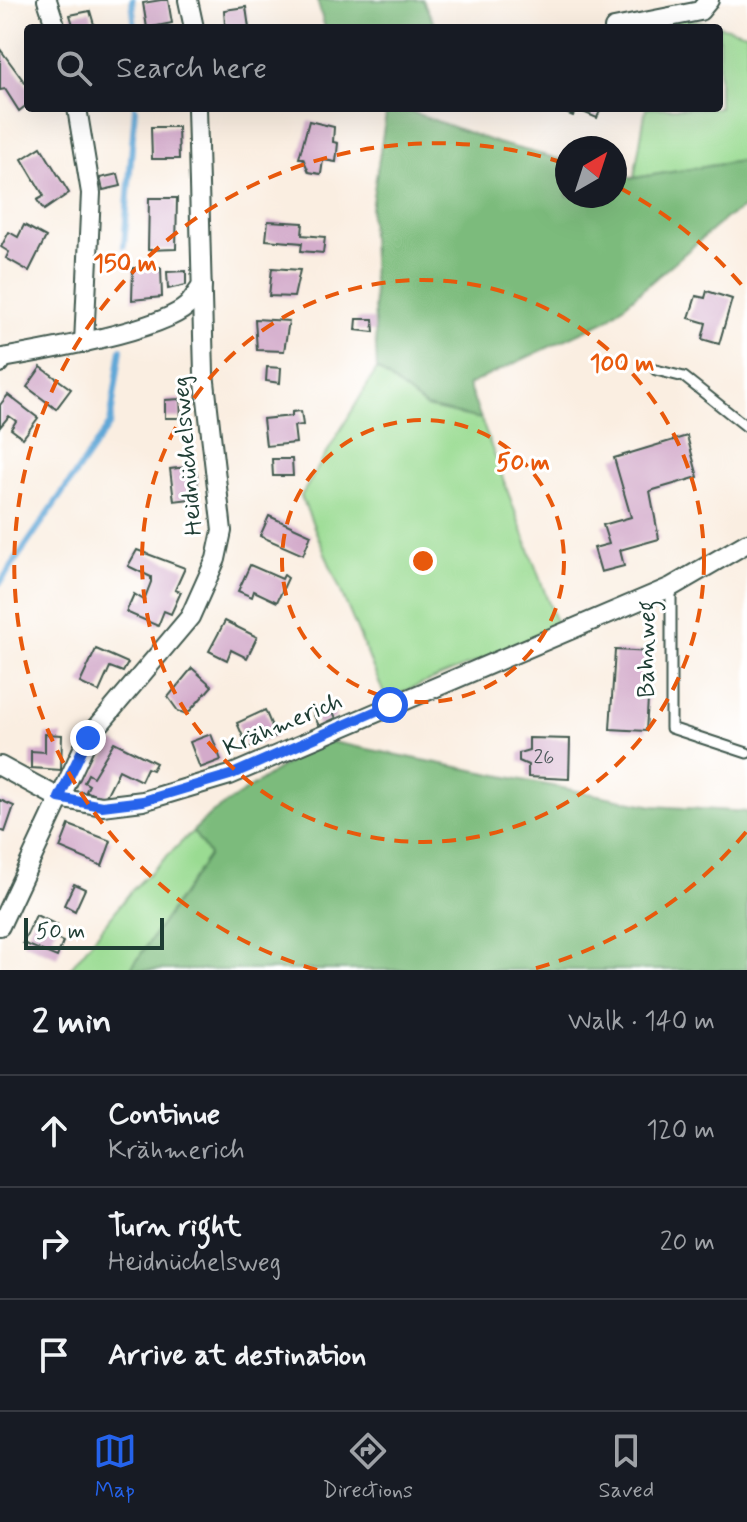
<!DOCTYPE html>
<meta charset="utf-8">
<style>
:root{--surface:#171b24;--page:#242831;--text:#f1f3f6;--muted:#9ea1a6;--line:#363941;--accent:#2563eb}
body{margin:0;font-family:Mynerve,sans-serif;background:var(--page);color:var(--text)}
.compass{position:absolute;left:555px;top:136px;width:72px;height:72px;border-radius:50%;background:var(--surface);box-shadow:0 8px 32px #0002;rotate:39deg}
.scale{position:absolute;left:24px;bottom:20px;width:140px;box-sizing:border-box;padding-left:8px;border:4px solid #1f3d34;border-top:0;font-size:22px;line-height:28px;white-space:nowrap;color:#1f3d34;-webkit-text-stroke:6px #fff;paint-order:stroke}
.stop{position:absolute;width:24px;height:24px;margin:-18px;border:6px solid #2563eb;border-radius:50%;background:#fff}
.stop.end{background:#2563eb;border-color:#fff;box-shadow:0 2px 8px #0008}
.list{margin:0;padding:0;list-style:none}
h2{display:flex;justify-content:space-between;align-items:center;height:104px;margin:0;padding:0 32px;font-size:34px}
h2 small{font-size:26px;font-weight:400;color:var(--muted)}
.list li{display:grid;grid-template-columns:52px 1fr auto;gap:24px;align-items:center;box-sizing:border-box;height:112px;padding:0 32px;border-top:2px solid var(--line)}
.list b{display:block;font-size:30px;white-space:nowrap}
.list p{margin:0;font-size:26px;white-space:nowrap;color:var(--muted)}
.list em{font-size:26px;font-style:normal;color:var(--muted)}
.icon{flex:none;width:44px;height:44px;fill:none;stroke:currentColor;stroke-width:2;stroke-linecap:round;stroke-linejoin:round}
.map{position:relative;flex:none;width:747px;height:970px;overflow:hidden}
.search{position:absolute;background:var(--surface);box-shadow:0 8px 32px #0002;left:24px;right:24px;top:24px;height:88px;display:flex;align-items:center;gap:20px;box-sizing:border-box;padding:0 28px;border-radius:8px;color:var(--muted);font-size:30px}
.sheet{height:440px;background:var(--surface)}
nav{display:flex;justify-content:space-around;align-items:center;box-sizing:border-box;height:112px;border-top:2px solid var(--line);background:var(--surface);font-size:22px;color:var(--muted)}
nav a{display:grid;justify-items:center;gap:4px}
nav .on{color:var(--accent)}
.map>svg:first-child{display:block}
</style>
<div class="map">
<svg width="747" height="970" viewBox="0 0 747 970">
<rect width="100%" height="100%" fill="#fff"/>
<filter id="ink" filterUnits="userSpaceOnUse"><feTurbulence type="fractalNoise" baseFrequency=".0125" numOctaves="2"/><feDisplacementMap in="SourceGraphic" scale="16" xChannelSelector="R" yChannelSelector="G"/><feConvolveMatrix kernelMatrix="1 2 1 2 8 2 1 2 1" color-interpolation-filters="sRGB"/></filter>
<filter id="wash" filterUnits="userSpaceOnUse"><feTurbulence type="fractalNoise" baseFrequency=".006" numOctaves="4" result="noise"/><feDisplacementMap in="SourceGraphic" scale="32" xChannelSelector="R" yChannelSelector="G"/><feGaussianBlur stdDeviation="1.8" result="paint"/><feColorMatrix in="noise" values="0 0 0 0 0 0 0 0 0 0 0 0 0 0 0 0 0 1.4 0 .05"/><feComposite in="paint" operator="in"/></filter>
<g filter="url(#wash)">
<rect width="100%" height="100%" fill="#faeee1"/>
<g fill="#9adb92" stroke="#5c8c63" stroke-width="2">
<polygon points="663,12 747,33 747,160 634,178 646,108 719,108 719,28 660,28"/>
<polygon points="377,369 426,407 481,419 558,628 386,699 301,496"/>
<polygon points="193,831 209,855 130,970 69,970 132,890"/>
</g>
<g fill="#7bbb7c" stroke="#4d7c58" stroke-width="2">
<polygon points="317,0 423,0 436,28 325,28"/>
<polygon points="387,108 401,108 497,143 567,161 567,196 615,196 615,173 634,178 747,160 747,206 726,218 607,320 468,385 481,419 426,407 377,369 370,215"/>
<polygon points="322,740 653,806 747,812 747,970 130,970 209,855 193,831 212,813"/>
</g>
<g fill="none" stroke-linecap="round" stroke-linejoin="round">
<g stroke="#60a7d7" stroke-width="6">
<polyline points="132,0 135,28"/>
<polyline points="124,246 135,108"/>
<polyline points="0,583 110,424 121,349"/>
</g>
</g>
<g id="blocks">
<g fill="#d3aaca">
<polygon points="161,0 168,0 172,23 147,28 143,3"/>
<polygon points="246,7 249,28 219,28 225,24 224,10"/>
<polygon points="90,11 95,28 74,28 70,15"/>
<polygon points="0,49 28,87 28,104 19,111 5,89 0,90"/>
<polygon points="554,108 601,108 597,118 576,109 573,116"/>
<polygon points="309,121 334,127 333,142 338,143 336,162 323,160 321,174 309,172 303,158 299,158"/>
<polygon points="151,127 178,127 179,159 152,159"/>
<polygon points="41,147 69,193 44,210 37,200 44,196 22,159"/>
<polygon points="118,174 121,186 103,190 100,178"/>
<polygon points="149,198 177,198 176,249 148,250"/>
<polygon points="268,221 303,223 302,235 325,237 323,253 301,251 302,243 266,240"/>
<polygon points="24,225 46,237 29,271 6,258 9,252 1,247 9,232 18,237"/>
<polygon points="133,268 161,268 162,297 132,300"/>
<polygon points="272,268 300,270 294,297 269,296"/>
<polygon points="186,271 186,285 168,289 167,272"/>
<polygon points="707,291 732,299 719,344 702,339 706,323 689,318 696,296 705,298"/>
<polygon points="255,319 289,321 284,351 257,350"/>
<polygon points="357,319 373,319 374,332 356,330"/>
<polygon points="41,367 71,389 56,409 27,387"/>
<polygon points="267,367 281,368 280,383 266,381"/>
<polygon points="8,395 38,418 23,438 11,429 16,421 9,416 0,427 0,405"/>
<polygon points="180,399 181,418 165,418 165,400"/>
<polygon points="301,411 303,425 294,426 296,443 266,446 263,419 292,416 292,412"/>
<polygon points="687,436 698,477 650,491 659,539 620,550 624,566 601,572 594,548 609,544 603,525 631,517 614,458"/>
<polygon points="272,459 292,459 293,476 273,476"/>
<polygon points="187,467 188,475 197,473 198,498 174,501 170,469"/>
<polygon points="269,516 311,535 303,555 260,536"/>
<polygon points="137,550 185,568 175,590 181,592 171,614 164,611 158,626 126,612 134,594 144,600 151,582 151,577 128,566"/>
<polygon points="250,565 282,579 284,575 288,578 277,602 254,591 252,597 238,591"/>
<polygon points="225,621 257,637 247,658 231,650 227,660 209,651"/>
<polygon points="96,649 128,663 123,672 110,667 99,692 80,683"/>
<polygon points="615,650 651,652 646,731 610,729"/>
<polygon points="192,668 212,686 187,714 178,711 168,697"/>
<polygon points="329,703 336,718 319,726 312,711"/>
<polygon points="265,710 276,736 248,748 237,723"/>
<polygon points="45,734 62,735 61,770 31,768 31,751 45,752"/>
<polygon points="211,734 221,760 200,768 190,742"/>
<polygon points="529,738 570,739 569,779 528,777 528,765 519,761 519,753 529,750"/>
<polygon points="114,742 156,763 152,770 147,768 141,781 119,770 104,800 86,791 89,785 84,782 88,774 93,777"/>
<polygon points="0,800 14,806 5,832 0,830"/>
<polygon points="69,825 111,841 102,866 60,848"/>
<polygon points="74,884 85,889 75,911 64,905"/>
<polygon points="36,915 57,925 52,937 63,942 57,957 23,943"/>
</g>
</g>
</g>
<g filter="url(#ink)">
<use href="#blocks" fill-opacity="0" stroke="#40584e" stroke-width="2"/>
<g fill="none" stroke-linecap="round" stroke-linejoin="round">
<defs>
<g id="service">
<polyline points="656,370 684,377 747,427"/>
<polyline points="671,587 671,728 747,753"/>
</g>
<g id="minor">
<polyline points="47,0 56,28"/>
<polyline points="188,0 194,28"/>
<polyline points="614,28 700,11 709,0"/>
<polyline points="77,108 91,193 84,343"/>
<path d="M0,363L3,358C43,351 159,331 187,306C192,301 197,292 202,286"/>
<polyline points="0,766 59,798 102,806 143,801 230,775 671,587 747,543"/>
<polyline points="0,926 88,738 190,617 216,559 222,531 204,373 197,108"/>
</g>
</defs>
<use href="#service" stroke="#40584e" stroke-width="13"/>
<use href="#minor" stroke="#40584e" stroke-width="22"/>
<use href="#service" stroke="#fff" stroke-width="9"/>
<use href="#minor" stroke="#fff" stroke-width="18"/>
</g>
</g>
<g fill="none" stroke-linecap="round" stroke-linejoin="round" filter="url(#ink)">
<polyline stroke="#2563eb" stroke-width="10" points="88,738 59,798 102,806 143,801 230,775 390,705"/>
</g>
<g fill="none" stroke="#e8590c" stroke-width="4" stroke-dasharray="14 10">
<circle cx="423" cy="561" r="141"/>
<circle cx="423" cy="561" r="281"/>
<path d="M746 832A422 422 0 0 1 529 970M317 970A422 422 0 1 1 564 163M618 187A422 422 0 0 1 746 290"/>
</g>
<g text-anchor="middle" dominant-baseline="central" stroke-width="6" stroke-linejoin="round" paint-order="stroke">
<g font-size="20" fill="#4c585a">
<text x="544" y="757">26</text>
</g>
<g font-size="24" fill="#1f3d34" stroke="#fff">
<text transform="translate(188 456) rotate(-95)">Heidnüchelsweg</text>
<text transform="translate(647 649) rotate(-90)">Bahnweg</text>
<text transform="translate(283 725) rotate(-23)">Krähmerich</text>
</g>
</g>
<circle cx="423" cy="561" r="12" fill="#e8590c" stroke="#fff" stroke-width="4"/>
<g font-size="24" text-anchor="middle" font-weight="bold" fill="#e8590c" stroke="#fff" stroke-width="6" stroke-linejoin="round" paint-order="stroke">
<text x="125" y="271">150 m</text>
<text x="622" y="371">100 m</text>
<text x="523" y="470">50 m</text>
</g>
</svg>
<svg class="compass" viewBox="-18 -18 36 36"><path d="M0-13l5 13h-10z" fill="#e53935"/><path d="M0 13l5-13h-10z" fill="#9ea1a6"/></svg>
<div class="scale">50 m</div>
<div class="stop" style="left:390px;top:705px"></div>
<div class="stop end" style="left:88px;top:738px"></div>
<div class="search"><svg class="icon" aria-label="search" viewBox="0 0 24 24"><circle cx="10" cy="10" r="6"/><path d="M15 15l6 6"/></svg>Search here</div>
</div>
<section class="sheet">
<h2>2 min<small>Walk · 140 m</small></h2>
<ul class="list">
<li><svg class="icon" aria-label="ahead" viewBox="0 0 24 24"><path d="M12 20V5M6 11l6-6 6 6"/></svg><div><b>Continue</b><p>Krähmerich</p></div><em>120 m</em></li>
<li><svg class="icon" aria-label="right" viewBox="0 0 24 24"><path d="M7 20v-9h11M14 6l5 5-5 5"/></svg><div><b>Turn right</b><p>Heidnüchelsweg</p></div><em>20 m</em></li>
<li><svg class="icon" aria-label="arrive" viewBox="0 0 24 24"><path d="M6 21V4h12l-3 4 3 4H6"/></svg><div><b>Arrive at destination</b></div></li>
</ul>
</section>
<nav>
<a class="on"><svg class="icon" aria-label="map" viewBox="0 0 24 24"><path d="M3 6l6-2 6 2 6-2v14l-6 2-6-2-6 2zM9 4v14M15 6v14"/></svg>Map</a>
<a><svg class="icon" aria-label="directions" viewBox="0 0 24 24"><path d="M12 3l9 9-9 9-9-9zM9 14v-3h6M13 9l2 2-2 2"/></svg>Directions</a>
<a><svg class="icon" aria-label="saved" viewBox="0 0 24 24"><path d="M7 4h10v16l-5-4-5 4z"/></svg>Saved</a>
</nav>
